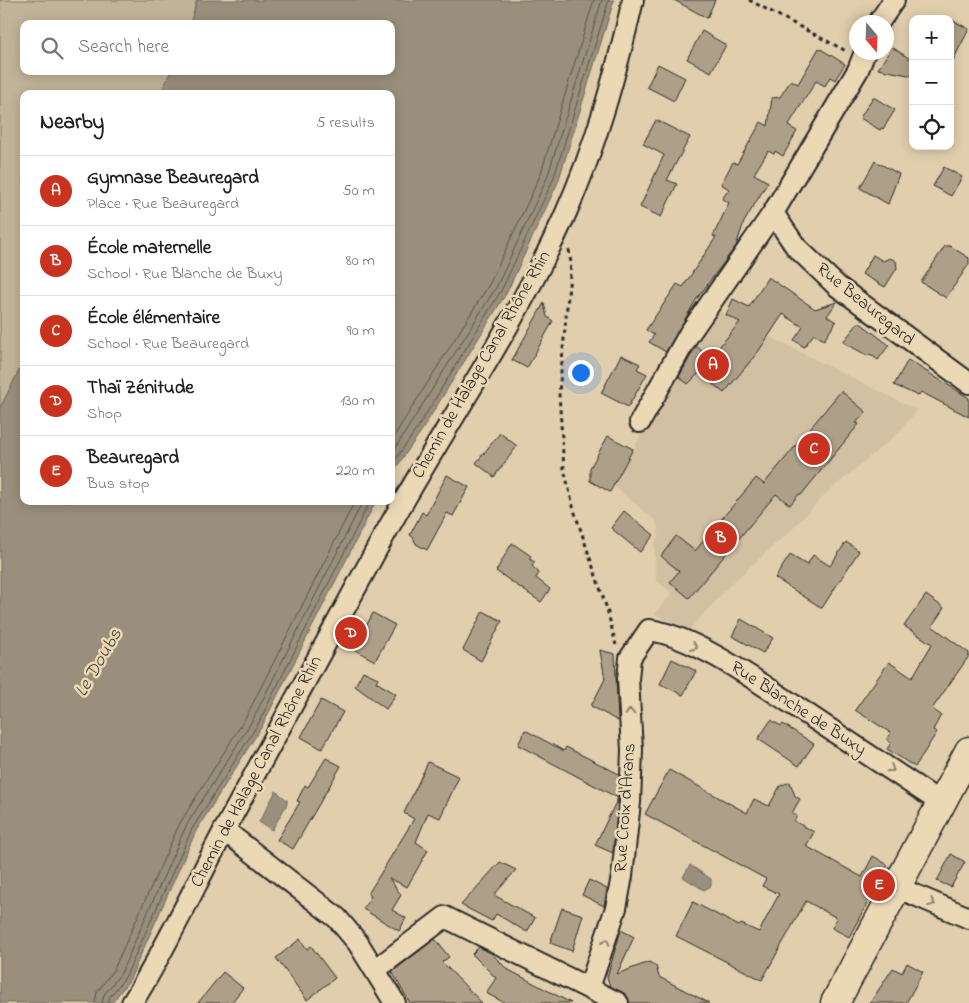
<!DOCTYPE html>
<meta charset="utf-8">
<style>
:root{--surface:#fff;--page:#f2f2f2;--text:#202124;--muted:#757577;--line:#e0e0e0;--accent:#c8321e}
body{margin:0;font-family:"Indie Flower",sans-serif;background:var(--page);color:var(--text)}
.controls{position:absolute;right:15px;top:15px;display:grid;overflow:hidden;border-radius:10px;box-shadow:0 2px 12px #0003}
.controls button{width:45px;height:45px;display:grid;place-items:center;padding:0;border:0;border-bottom:1px solid var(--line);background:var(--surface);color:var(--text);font:25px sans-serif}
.compass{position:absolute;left:849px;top:15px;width:45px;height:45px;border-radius:50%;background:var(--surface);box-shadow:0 2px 12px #0003;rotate:161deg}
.you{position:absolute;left:580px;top:372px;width:18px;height:18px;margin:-12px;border:4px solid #fff;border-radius:50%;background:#1a73e8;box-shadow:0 0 0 8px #1a73e833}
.badge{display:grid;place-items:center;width:32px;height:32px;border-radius:50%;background:var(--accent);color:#fff;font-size:16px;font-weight:700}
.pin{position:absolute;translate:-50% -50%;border:2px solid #fff;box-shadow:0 1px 5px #0006}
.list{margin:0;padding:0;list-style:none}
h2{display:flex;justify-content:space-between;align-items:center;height:65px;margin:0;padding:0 20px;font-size:21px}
h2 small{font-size:16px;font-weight:400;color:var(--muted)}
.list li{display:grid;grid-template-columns:32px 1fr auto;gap:15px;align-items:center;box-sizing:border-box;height:70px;padding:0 20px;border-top:1px solid var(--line)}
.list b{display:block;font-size:19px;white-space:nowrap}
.list p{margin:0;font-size:16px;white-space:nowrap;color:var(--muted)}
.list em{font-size:16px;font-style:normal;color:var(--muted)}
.icon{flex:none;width:28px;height:28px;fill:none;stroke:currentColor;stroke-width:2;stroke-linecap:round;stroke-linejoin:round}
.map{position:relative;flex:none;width:969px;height:1003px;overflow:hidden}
.search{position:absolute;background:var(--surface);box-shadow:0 2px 12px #0003;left:20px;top:20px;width:375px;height:55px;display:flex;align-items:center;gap:12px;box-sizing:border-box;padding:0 18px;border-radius:10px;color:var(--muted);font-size:19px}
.panel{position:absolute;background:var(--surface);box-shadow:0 2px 12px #0003;left:20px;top:90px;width:375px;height:415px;border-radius:10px}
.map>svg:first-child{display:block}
</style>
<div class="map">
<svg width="969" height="1003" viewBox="0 0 969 1003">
<rect width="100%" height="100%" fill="#e0cead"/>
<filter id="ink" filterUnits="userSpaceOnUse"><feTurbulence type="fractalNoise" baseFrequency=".02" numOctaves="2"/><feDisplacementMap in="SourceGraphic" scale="10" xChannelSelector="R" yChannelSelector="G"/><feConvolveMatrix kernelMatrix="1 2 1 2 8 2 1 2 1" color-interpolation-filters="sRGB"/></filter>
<g filter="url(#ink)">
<polygon fill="#d1c0a2" points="714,309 917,410 897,434 829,491 793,528 730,585 688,631 655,614 672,593 656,580 654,542 659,537 657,522 614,486 672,376"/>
<polygon fill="#c1b397" stroke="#766f61" points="0,0 197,0 190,24 24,24 24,71 171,71 160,94 24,94 24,361 0,408"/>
<g fill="#9a8f7b" stroke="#6e675b">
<polygon points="197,0 614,0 558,182 507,292 422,430 391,475 391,94 160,94 171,71 391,71 391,24 190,24"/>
<polygon points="24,361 24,501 376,501 262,726 196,831 130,979 112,1003 0,1003 0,408"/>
<polygon points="276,791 287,800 287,804 272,830 259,822"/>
<polygon points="690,865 711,879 711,886 704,890 683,877"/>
</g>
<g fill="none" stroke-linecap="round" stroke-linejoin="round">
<g stroke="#57534b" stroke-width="1">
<polyline points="391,441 490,283 540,176 594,0"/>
<polyline points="391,455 497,286 547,178 602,0"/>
<polyline points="391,466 418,427 502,289 553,180 609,0"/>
<polyline points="95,1003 97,992 114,969 180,823 246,717 355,501"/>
<polyline points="102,1003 104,995 121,973 186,826 252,721 363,501"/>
<polyline points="109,1003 109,998 126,976 192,829 258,724 370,501"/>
</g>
</g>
<g fill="#aea088" stroke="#2b2b2b">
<polygon points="674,0 715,0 707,18"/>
<polygon points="950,19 969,29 950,66"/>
<polygon points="702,31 726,45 711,72 687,59"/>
<polygon points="892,47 913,61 913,76 878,69"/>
<polygon points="819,48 845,64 835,80 830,77 825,86 816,81 788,126 797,131 783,156 775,151 774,154 768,151 754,174 768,182 744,222 736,246 696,300 666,352 649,342 654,335 646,330 677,284 683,287 716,237 713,236 729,203 722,199 729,189 721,184 733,162 737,164 761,122 768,126 772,98 780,97 791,80 798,84"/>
<polygon points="658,64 685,78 674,101 647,87"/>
<polygon points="873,97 895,110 883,129 881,128 880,130 860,118"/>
<polygon points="656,120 690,137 667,180 677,184 661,217 640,207 664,155 643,144"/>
<polygon points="875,161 899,174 888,204 860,188"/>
<polygon points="944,167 962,177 951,196 933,186"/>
<polygon points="945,246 950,246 969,258 969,264 946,298 921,282"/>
<polygon points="873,255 883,261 890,258 896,261 897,268 885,287 862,274"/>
<polygon points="768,277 815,309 837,302 827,316 836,322 824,340 814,334 804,347 794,340 803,327 783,314 758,352 724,393 699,373 688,384 679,377 696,346 710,358 740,322 726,315 733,299 749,307"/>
<polygon points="544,303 547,317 553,321 527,368 512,360"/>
<polygon points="859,322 889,345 878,360 870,354 868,356 843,342"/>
<polygon points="621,355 640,364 637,369 647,374 628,407 601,393"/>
<polygon points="908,360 969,398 969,417 921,392 918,396 894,385"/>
<polygon points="841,391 866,412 856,423 859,424 801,495 799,494 790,505 776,494 689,598 670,582 679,571 661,556 676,536 695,551 756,478 764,484"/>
<polygon points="500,433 517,446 494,477 476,463"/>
<polygon points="608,436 633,449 610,492 590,481 590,468"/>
<polygon points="447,475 469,487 453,516 447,513 427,550 416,544 413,537 410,535 422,512 426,515"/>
<polygon points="624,511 654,535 640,552 611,528"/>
<polygon points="846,542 859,551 822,608 775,578 790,555 807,565 813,555 830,566"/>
<polygon points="512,543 531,556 529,559 535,562 532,566 539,573 536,578 550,589 541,602 496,571"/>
<polygon points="926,595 944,608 932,626 969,653 969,656 932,709 941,715 933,730 937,732 915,767 887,749 891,743 887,740 891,733 855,710 889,662 912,678 932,644 904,626"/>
<polygon points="483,611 502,621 481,661 463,650"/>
<polygon points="373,613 395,625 375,661 351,648 359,632 362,634"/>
<polygon points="741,619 773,638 763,653 732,636"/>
<polygon points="600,650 615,654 618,721 591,706 605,679"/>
<polygon points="672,659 696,671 683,695 660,684"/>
<polygon points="363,671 378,678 376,682 396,694 386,709 355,686"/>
<polygon points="321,700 343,712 322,749 301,737"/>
<polygon points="771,720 781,726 783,724 814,744 799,766 758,739"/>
<polygon points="525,730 564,751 566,747 619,774 618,801 613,853 595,845 618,798 518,745"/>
<polygon points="326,758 341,766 293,849 277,840 300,802 297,801 305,785 308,787"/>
<polygon points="428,762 459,777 440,818 428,813 416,842 428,850 407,887 389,878 401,895 392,910 406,918 399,931 363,909 371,896 368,894 414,819 404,813"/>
<polygon points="669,770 747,813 754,799 769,806 780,786 790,782 795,796 800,799 792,813 797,816 794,821 814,832 806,846 862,877 873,856 888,865 849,937 832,928 837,918 806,901 762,980 676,936 693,902 739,926 741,924 759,932 779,894 762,886 766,879 645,814"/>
<polygon points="951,854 965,862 951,887 937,881"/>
<polygon points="500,862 516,870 494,895 535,918 527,932 496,914 492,921 461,905"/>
<polygon points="589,880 607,889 604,906 582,895"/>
<polygon points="562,908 583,915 572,951 550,943"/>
<polygon points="621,930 634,937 617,974 649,962 656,966 659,977 709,1003 630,1003 624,993 610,986 607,977"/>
<polygon points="300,939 307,949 311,946 335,978 307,1000 276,958"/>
<polygon points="435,939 449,957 442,962 482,1003 410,1003 392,972"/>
<polygon points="479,947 491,953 507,969 571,1003 505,1003 486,993 496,978 472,954"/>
<polygon points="907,963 923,972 906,1003 870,1003 893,968 902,973"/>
<polygon points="223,972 243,988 231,1003 198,1003"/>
</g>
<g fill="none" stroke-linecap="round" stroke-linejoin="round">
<defs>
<g id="street">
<polyline points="879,22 894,0"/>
<polyline points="865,52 858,70 773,213 796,247 837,286 969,383"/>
<polyline points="640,422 689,334 773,213"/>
<polyline points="224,830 337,918 358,943 395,1003"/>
<polyline points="896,887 969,918"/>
<polyline points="375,970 445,917 618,1003"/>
<path d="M589,988L616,908L622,876L630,802L632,750L628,679L630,658L649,630C690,635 751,677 786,700C838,734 889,769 941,803"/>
<path d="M132,1003C167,947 194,887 225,829C276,734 328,640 379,545C439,434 513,331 565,215C596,146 616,73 633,0"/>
</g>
<polyline id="secondary" points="835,1003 969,751"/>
</defs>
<use href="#street" stroke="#2b2b2b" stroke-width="24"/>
<use href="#secondary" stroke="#2b2b2b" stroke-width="31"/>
<g stroke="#2b2b2b" stroke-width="3" stroke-dasharray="4 4" stroke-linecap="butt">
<polyline points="749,0 846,51"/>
<polyline points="569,250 571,263 559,393 564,469 574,510 607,609 616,645"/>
</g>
<use href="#street" stroke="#ebd8b5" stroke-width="20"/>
<use href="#secondary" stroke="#ebd8b5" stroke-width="28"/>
</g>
<defs><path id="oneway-chevron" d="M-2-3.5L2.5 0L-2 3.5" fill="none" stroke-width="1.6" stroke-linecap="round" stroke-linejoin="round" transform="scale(1.25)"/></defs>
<g stroke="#8b8270">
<use href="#oneway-chevron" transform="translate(694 647) rotate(24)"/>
<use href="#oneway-chevron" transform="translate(630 712) rotate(-93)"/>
<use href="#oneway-chevron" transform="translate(891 769) rotate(33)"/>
<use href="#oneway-chevron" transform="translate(932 903) rotate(22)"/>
<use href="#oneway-chevron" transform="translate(606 942) rotate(-73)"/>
</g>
</g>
<g text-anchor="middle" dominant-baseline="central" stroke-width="5" stroke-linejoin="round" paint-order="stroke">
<g font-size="18" fill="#2b2b2b" stroke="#ebd8b5">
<text transform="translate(865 305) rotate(39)">Rue Beauregard</text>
<text transform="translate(482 365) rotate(-60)">Chemin de Halage Canal Rhône Rhin</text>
<text transform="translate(798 709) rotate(33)">Rue Blanche de Buxy</text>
<text transform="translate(257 772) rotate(-62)">Chemin de Halage Canal Rhône Rhin</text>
<text transform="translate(626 808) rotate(-86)">Rue Croix d'Arans</text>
</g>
<g font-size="19" font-style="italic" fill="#47443f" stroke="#ebd8b5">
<text transform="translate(99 663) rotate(-60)">Le Doubs</text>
</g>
</g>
</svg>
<div class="controls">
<button>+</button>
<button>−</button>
<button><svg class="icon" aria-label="locate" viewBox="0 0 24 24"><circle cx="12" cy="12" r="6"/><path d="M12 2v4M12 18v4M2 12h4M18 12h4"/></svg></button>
</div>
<svg class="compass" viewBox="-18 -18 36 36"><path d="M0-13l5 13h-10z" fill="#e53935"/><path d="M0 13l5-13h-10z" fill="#757577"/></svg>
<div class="you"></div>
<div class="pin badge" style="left:713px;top:365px">A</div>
<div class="pin badge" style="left:721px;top:538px">B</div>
<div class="pin badge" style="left:814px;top:449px">C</div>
<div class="pin badge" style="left:351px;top:633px">D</div>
<div class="pin badge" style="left:879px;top:885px">E</div>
<div class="search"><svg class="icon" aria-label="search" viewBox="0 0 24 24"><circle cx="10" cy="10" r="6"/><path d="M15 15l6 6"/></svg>Search here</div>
<section class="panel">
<h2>Nearby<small>5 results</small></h2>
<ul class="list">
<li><span class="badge">A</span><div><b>Gymnase Beauregard</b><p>Place · Rue Beauregard</p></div><em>50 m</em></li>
<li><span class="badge">B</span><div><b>École maternelle</b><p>School · Rue Blanche de Buxy</p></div><em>80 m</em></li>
<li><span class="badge">C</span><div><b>École élémentaire</b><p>School · Rue Beauregard</p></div><em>90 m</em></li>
<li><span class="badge">D</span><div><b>Thaï Zénitude</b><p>Shop</p></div><em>130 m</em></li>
<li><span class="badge">E</span><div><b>Beauregard</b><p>Bus stop</p></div><em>220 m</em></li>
</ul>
</section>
</div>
